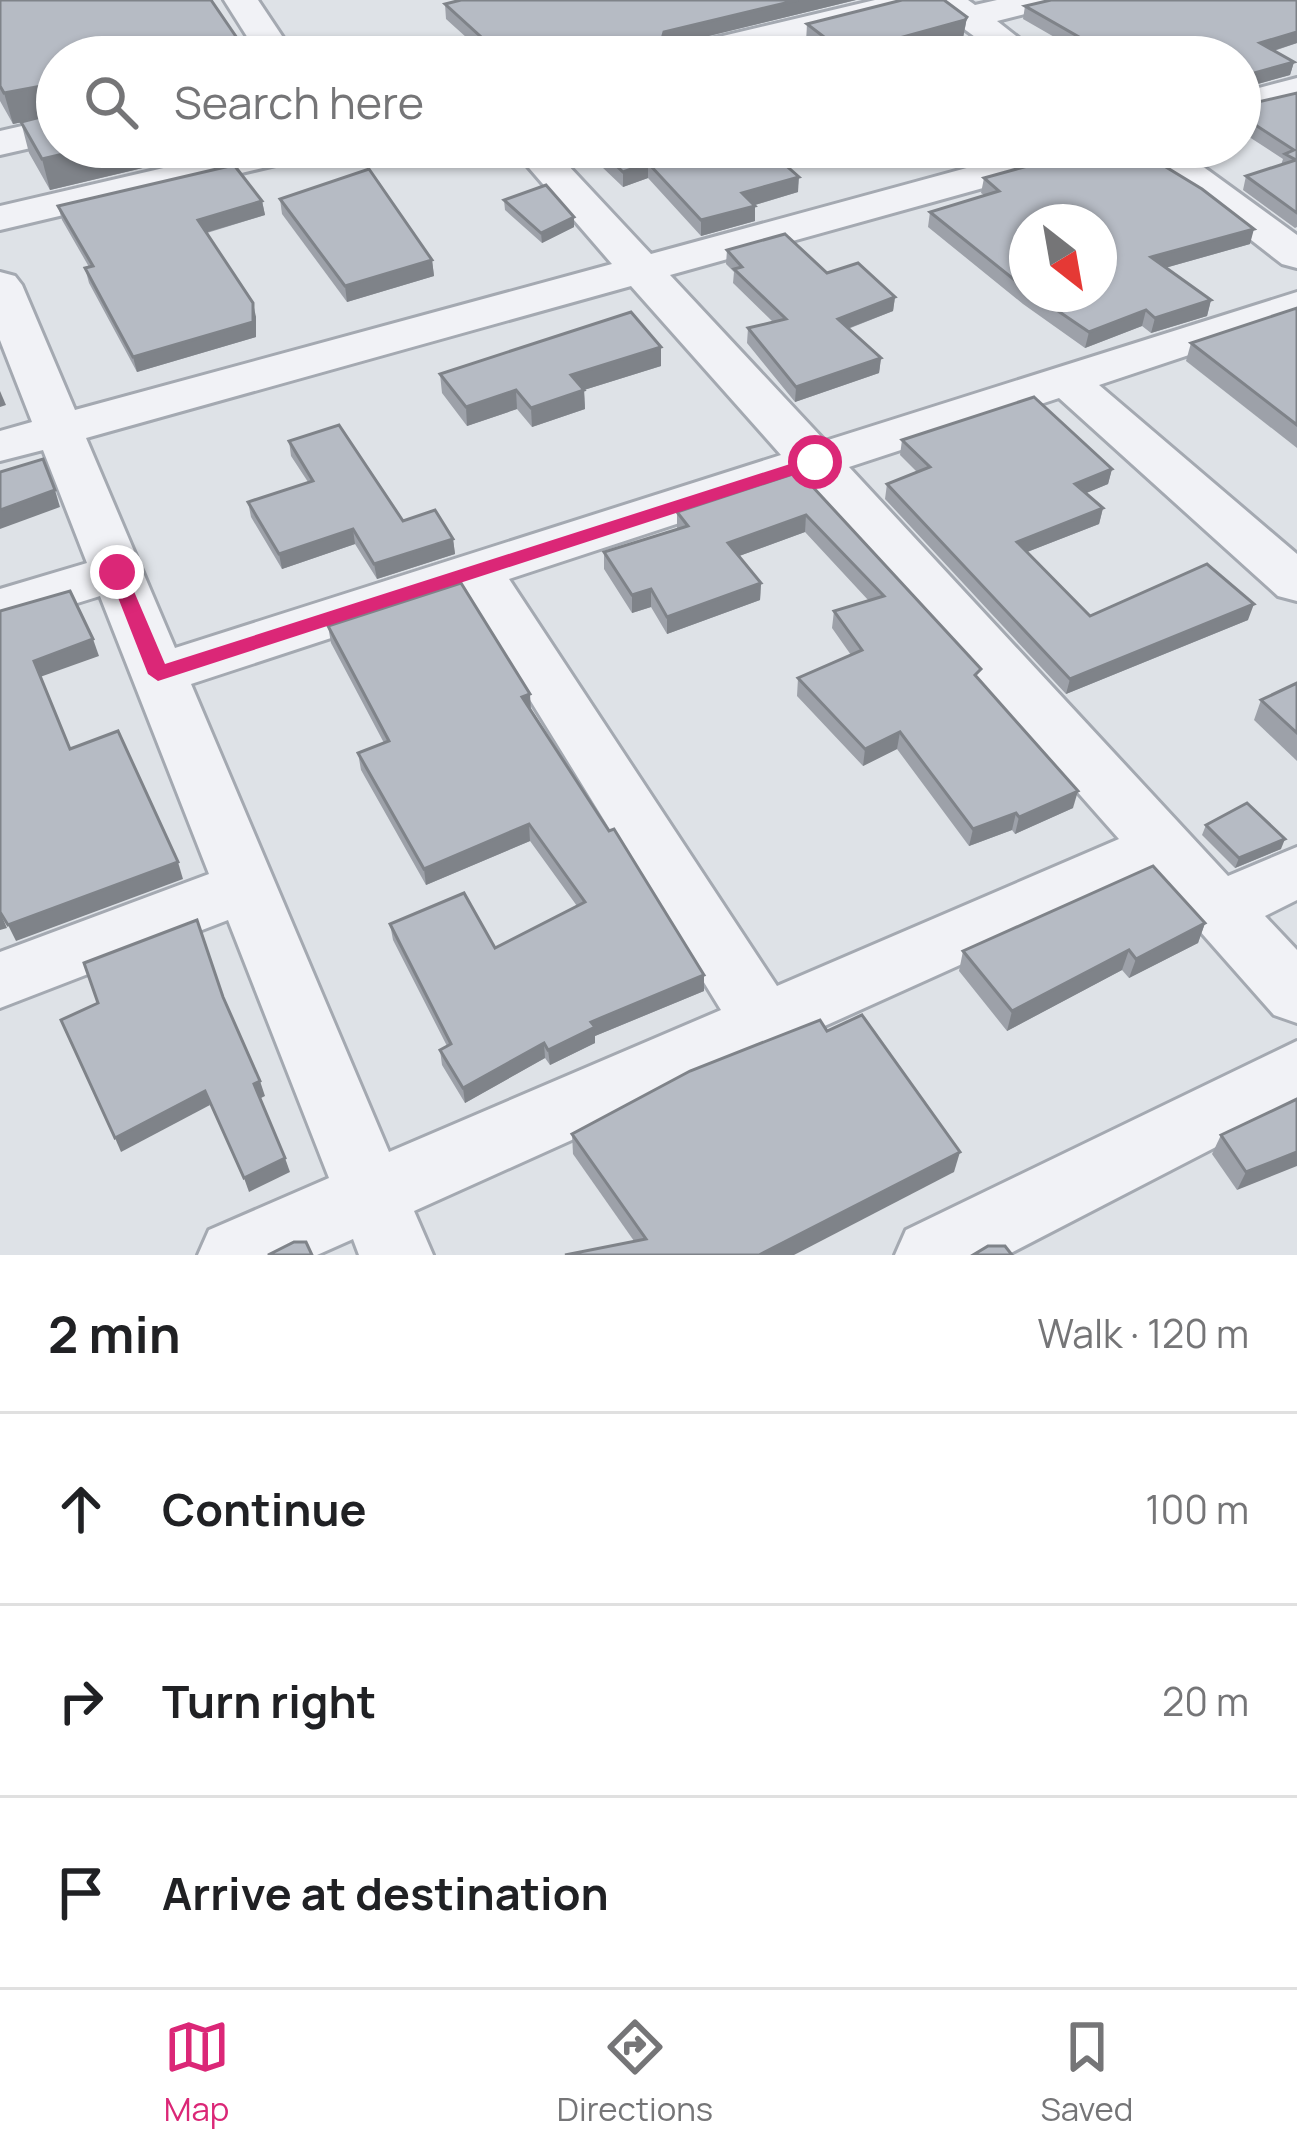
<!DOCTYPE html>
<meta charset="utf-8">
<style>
:root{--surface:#fff;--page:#f2f2f2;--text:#202124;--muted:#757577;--line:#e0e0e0;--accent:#db2777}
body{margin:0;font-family:Manrope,sans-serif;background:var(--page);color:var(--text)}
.compass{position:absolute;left:1009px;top:204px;width:108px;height:108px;border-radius:50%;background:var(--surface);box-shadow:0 3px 9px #0004;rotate:149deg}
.stop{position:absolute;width:36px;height:36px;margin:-27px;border:9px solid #db2777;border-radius:50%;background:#fff}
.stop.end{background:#db2777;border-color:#fff;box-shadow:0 3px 12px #0008}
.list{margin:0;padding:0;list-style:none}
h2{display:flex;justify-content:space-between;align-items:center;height:156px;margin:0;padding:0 48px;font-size:51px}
h2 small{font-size:39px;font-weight:400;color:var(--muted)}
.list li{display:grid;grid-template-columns:78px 1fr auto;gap:36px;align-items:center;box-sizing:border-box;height:192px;padding:0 48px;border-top:3px solid var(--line)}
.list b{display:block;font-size:45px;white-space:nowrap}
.list em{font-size:39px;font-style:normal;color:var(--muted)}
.icon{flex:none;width:66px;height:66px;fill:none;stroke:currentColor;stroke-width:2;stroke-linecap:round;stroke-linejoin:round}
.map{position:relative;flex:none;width:1297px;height:1255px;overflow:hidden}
.search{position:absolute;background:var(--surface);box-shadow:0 3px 9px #0004;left:36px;right:36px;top:36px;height:132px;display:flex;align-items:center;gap:30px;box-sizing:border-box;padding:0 42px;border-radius:66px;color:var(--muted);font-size:45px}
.sheet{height:732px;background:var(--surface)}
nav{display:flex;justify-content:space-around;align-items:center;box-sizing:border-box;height:168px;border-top:3px solid var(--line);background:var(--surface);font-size:33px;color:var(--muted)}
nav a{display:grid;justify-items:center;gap:6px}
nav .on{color:var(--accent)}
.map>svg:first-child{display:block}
</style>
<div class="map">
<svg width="1297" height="1255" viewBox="0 0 1297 1255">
<rect width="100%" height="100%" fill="#dee2e7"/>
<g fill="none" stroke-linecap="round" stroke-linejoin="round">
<defs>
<g id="minor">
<polygon points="224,0 258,0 296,57 260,57"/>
<polygon points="875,0 968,0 975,5 997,0 1058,0 1053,7 997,21 1043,57 1002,57 932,5 726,57 663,57 668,49"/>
<polygon points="1297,78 1297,101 1240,116 1240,93"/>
<polygon points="57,118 57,142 0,155 0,131"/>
<polygon points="254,147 323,147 318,155 0,230 0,206"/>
<path d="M511,147H551L651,254L1044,147H1107L1102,155L670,275L825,441L1297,292V319L1099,385L1297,554V601L1278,596L1059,398L849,467L1228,876L1297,847V900L1265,916L1297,950V1023L1274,1015L1153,878L414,1211L433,1255H359L353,1239L317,1255H198L209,1230L329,1178L228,920L0,1008V952L209,874L100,596L0,627V589L87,563L43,450L0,461V431L32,422L0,340V272L15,276L22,285L75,410L612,264ZM631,286L781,455L175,648L86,438ZM804,482L1119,839L777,986L509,579ZM465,594L721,1010L389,1152L191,684Z"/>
<polygon points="1132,147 1176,147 1297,235 1297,268 1282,264"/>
<polygon points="1297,1041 1297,1105 1007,1255 895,1255 906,1230"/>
</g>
</defs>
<use href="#minor" stroke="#a4a9b1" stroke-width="6"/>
<use href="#minor" fill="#f1f2f6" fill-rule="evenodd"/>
</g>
<g fill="#9da1a9" fill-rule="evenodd">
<polygon points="0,0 57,147 231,147 50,190 29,153 21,122 28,121 13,124 0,101"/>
<polygon points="461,0 856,0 667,46 720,57 564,57 561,54 550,57 488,57 446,19 445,4"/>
<polygon points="1297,0 1297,43 1274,51 1294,62 1290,75 1240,89 1241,106 1297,93 1297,227 1295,228 1243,190 1246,176 1281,165 1283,159 1240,131 1240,57 1089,57 1023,19 1025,6"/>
<polygon points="967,17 963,38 894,57 825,57 806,42 807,24"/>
<polygon points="581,147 818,147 811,149 811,153 794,157 794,163 786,165 798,192 755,205 755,221 701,236 648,178 623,187"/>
<polygon points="927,147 1027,147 951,168"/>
<path d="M984,178L1250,244L1165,268L1211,300L1207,316L1151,333L1142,326L1085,348L1023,304L928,227L930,212L984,195L981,193ZM1027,222L1099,294H1027Z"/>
<polygon points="280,199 432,260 434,276 347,302 282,214"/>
<polygon points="504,200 574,227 542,243 505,210"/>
<polygon points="262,201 265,215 207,233 256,317 256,337 137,372 89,283 85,268 89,267 62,220 58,206"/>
<polygon points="727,250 827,273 895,297 893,311 848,329 881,358 879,373 795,402 747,343 748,328 773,322 733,283 734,272 726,264"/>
<polygon points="1297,308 1297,448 1186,361 1191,343"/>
<polygon points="661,347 661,366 584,390 585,409 532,427 517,409 467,426 442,393 440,374"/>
<polygon points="902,440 1112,469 1108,484 1086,493 1103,508 1099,524 1027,552 1090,616 1248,620 1066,694 885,499 887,484 917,472 900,455"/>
<polygon points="289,441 403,521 453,539 455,554 377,579 355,544 282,569 251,517 248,502 308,482 291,456"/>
<polygon points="799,472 979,679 1073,808 1015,834 1012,830 969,846 897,749 863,766 797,696 798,678 851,655 832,628 834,611 869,601 805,532 739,556 761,583 760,600 667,634 651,607 632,613 604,569 604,552 677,529 677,512"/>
<polygon points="328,626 530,694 530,710 704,975 704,991 595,1036 595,1043 550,1065 545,1058 465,1103 442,1065 440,1050 447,1046 393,940 390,924 495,948 577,906 530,841 426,885 361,770 358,753 384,743 331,643"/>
<polygon points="1297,683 1297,761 1254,720 1261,700"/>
<polygon points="1206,825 1281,849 1235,868 1202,835"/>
<polygon points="1205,923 1198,943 1129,978 1122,970 1007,1031 959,971 963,951"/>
<polygon points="827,1031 954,1172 634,1241 573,1154 572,1134"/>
<polygon points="1297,1099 1237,1190 1212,1154 1221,1135"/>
</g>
<g fill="#7f8389">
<polygon points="798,0 856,0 664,47 660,46 664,32"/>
<polygon points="967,17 963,38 894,57 845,57 845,53"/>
<polygon points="1297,32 1297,43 1257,56 1260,43"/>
<polygon points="560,40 561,54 550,57 501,57 501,55"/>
<polygon points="1294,62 1290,75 1240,89 1240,77"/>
<polygon points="52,84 57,115 13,124 4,93"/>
<polygon points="93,147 231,147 50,190 42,159"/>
<polygon points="789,147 818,147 811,149 811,153 794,157 794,163 772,169 773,154"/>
<polygon points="993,147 1027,147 951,168 953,158"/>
<polygon points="648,163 648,178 623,187 623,172"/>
<polygon points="799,177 798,192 741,209 742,193"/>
<polygon points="262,201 265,215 201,234 198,220"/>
<polygon points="755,206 755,221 701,236 701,220"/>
<polygon points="574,217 574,227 542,243 541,233"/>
<polygon points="1254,229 1250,244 1147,273 1151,257"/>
<polygon points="432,260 434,276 347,302 345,286"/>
<polygon points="895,297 893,311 836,333 838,319"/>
<polygon points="1211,300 1207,316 1151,333 1155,318"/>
<polygon points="253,303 256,317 256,337 137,372 133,357"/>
<polygon points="1146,310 1142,326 1085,348 1089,332"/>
<polygon points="661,347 661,366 571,394 571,375"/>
<polygon points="881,358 879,373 795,402 796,387"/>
<polygon points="516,390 517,409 467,426 466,407"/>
<polygon points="584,390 585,409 532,427 531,408"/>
<polygon points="0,391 6,405 0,407"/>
<polygon points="1112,469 1108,484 1072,499 1075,484"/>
<polygon points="55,490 60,507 0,529 0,510"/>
<polygon points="1103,508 1099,524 1014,557 1017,542"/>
<polygon points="806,515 805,532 728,560 728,543"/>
<polygon points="353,529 355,544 282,569 279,554"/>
<polygon points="453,539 455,554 377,579 374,564"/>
<polygon points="761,583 760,600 667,634 667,617"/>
<polygon points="651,589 651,607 632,613 632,595"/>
<polygon points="1254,604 1248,620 1066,694 1070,679"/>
<polygon points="93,639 99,656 40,677 34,661"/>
<polygon points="530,694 531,710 523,714 522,697"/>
<polygon points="900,732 897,749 863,766 865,749"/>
<polygon points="1078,791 1073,808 1015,834 1019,817"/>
<polygon points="1016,813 1012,830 969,846 973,829"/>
<polygon points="529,824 530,841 426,885 424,869"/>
<polygon points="1285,839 1281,849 1235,868 1239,858"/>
<polygon points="178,862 183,879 16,941 8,925"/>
<polygon points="0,912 7,928 0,930"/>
<polygon points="1205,923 1198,943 1129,978 1136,959"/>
<polygon points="1129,950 1122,970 1007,1031 1012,1011"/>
<polygon points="704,975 704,991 595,1036 595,1043 550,1065 548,1050 591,1022"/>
<polygon points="544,1043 545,1058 465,1103 463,1088"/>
<polygon points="260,1081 265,1096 259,1099 254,1084"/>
<polygon points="205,1091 210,1105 121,1152 115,1138"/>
<polygon points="960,1152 954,1172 794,1255 759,1255"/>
<polygon points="1297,1152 1297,1166 1237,1190 1246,1172"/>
<polygon points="285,1158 290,1172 249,1192 244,1178"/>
</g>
<g fill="#b6bbc4" stroke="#7f8389" stroke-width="3">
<polygon points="0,0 211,0 250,57 57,57 57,147 93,147 42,159 21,122 52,114 52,84 4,93 0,86"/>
<polygon points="461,0 798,0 664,32 660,46 708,47 720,57 580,57 560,40 501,55 445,4"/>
<polygon points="902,0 944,0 967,17 965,20 845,53 807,24"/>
<polygon points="1051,0 1297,0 1297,32 1260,43 1294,62 1240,77 1240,57 1114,57 1025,6"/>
<polygon points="1240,81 1241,106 1297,93 1297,213 1246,176 1296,160 1285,154 1294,150 1240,115"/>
<polygon points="597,147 794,147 773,154 799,177 742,193 755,206 701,220 648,163 623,172"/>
<polygon points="940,147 993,147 953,158"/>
<polygon points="1097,147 1133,147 1202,189 1254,229 1151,257 1211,300 1155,318 1146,310 1089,332 1033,294 1099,294 1099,222 1027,222 1027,290 930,212 999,191 984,178"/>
<polygon points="234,165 262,201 198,220 253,303 253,322 133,357 85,268 93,266 58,206"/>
<polygon points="369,169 432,260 345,286 280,199"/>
<polygon points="546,185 574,217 541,233 504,200"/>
<polygon points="785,234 827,273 858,263 895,297 838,319 881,358 796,387 748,328 786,319 734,269 742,267 727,250"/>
<polygon points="1297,308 1297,425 1191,343"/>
<polygon points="631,312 661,347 571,375 584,390 531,408 516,390 466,407 440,374"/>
<polygon points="1034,397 1112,469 1075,484 1103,508 1017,542 1090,616 1207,564 1254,604 1070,679 887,484 930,467 902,440"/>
<polygon points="339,425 403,521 435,510 453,539 374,564 353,529 279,554 248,502 313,481 289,441"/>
<polygon points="43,459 55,490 0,510 0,472"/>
<polygon points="799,472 981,669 975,675 1078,791 1019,817 1016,813 973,829 900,732 865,749 798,678 862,650 834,611 884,596 806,515 728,543 761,583 667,617 651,589 632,595 604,552 688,526 677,512"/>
<polygon points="461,583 530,694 522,697 609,831 614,829 704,975 591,1022 595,1027 548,1050 544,1043 463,1088 440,1050 451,1044 390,924 464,893 495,948 585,902 529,824 424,869 358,753 389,741 328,626"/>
<polygon points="70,591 93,639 34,661 70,749 118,731 178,862 8,925 0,912 0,611"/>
<polygon points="1297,683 1297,733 1261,700"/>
<polygon points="1247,803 1285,839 1239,858 1206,825"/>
<polygon points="1153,866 1205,923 1136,959 1129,950 1012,1011 963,951"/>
<polygon points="197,920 223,997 260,1081 254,1084 285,1158 244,1178 205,1091 115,1138 61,1020 98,1003 84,963"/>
<polygon points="862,1015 960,1152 759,1255 565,1255 646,1239 572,1134 690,1071 820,1020 827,1031"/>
<polygon points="1297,1099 1297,1152 1246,1172 1221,1135"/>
<polygon points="294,1242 306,1242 312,1255 268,1255"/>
<polygon points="988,1246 1005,1246 1012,1255 973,1255"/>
</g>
<polygon fill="#db2777" points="815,456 821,458 821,466 158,681 148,674 108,572 117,566 124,568 165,664"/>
</svg>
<svg class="compass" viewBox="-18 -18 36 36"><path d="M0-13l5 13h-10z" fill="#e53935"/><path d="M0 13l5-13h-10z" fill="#757577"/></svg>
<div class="stop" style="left:815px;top:462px"></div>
<div class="stop end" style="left:117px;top:572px"></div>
<div class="search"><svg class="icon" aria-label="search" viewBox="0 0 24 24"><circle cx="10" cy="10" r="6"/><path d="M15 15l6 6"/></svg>Search here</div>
</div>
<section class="sheet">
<h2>2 min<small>Walk · 120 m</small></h2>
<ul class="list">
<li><svg class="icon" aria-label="ahead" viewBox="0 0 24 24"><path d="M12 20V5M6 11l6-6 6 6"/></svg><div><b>Continue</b></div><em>100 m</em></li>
<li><svg class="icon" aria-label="right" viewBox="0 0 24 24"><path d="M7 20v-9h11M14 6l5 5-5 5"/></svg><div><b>Turn right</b></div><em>20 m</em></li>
<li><svg class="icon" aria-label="arrive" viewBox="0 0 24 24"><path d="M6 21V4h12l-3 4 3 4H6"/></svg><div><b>Arrive at destination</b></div></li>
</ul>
</section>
<nav>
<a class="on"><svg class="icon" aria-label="map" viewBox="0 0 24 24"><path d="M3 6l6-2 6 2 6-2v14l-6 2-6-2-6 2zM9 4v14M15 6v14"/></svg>Map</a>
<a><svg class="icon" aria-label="directions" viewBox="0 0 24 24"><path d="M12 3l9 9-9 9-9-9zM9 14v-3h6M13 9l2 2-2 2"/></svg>Directions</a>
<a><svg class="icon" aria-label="saved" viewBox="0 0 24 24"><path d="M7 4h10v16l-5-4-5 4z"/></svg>Saved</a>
</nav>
